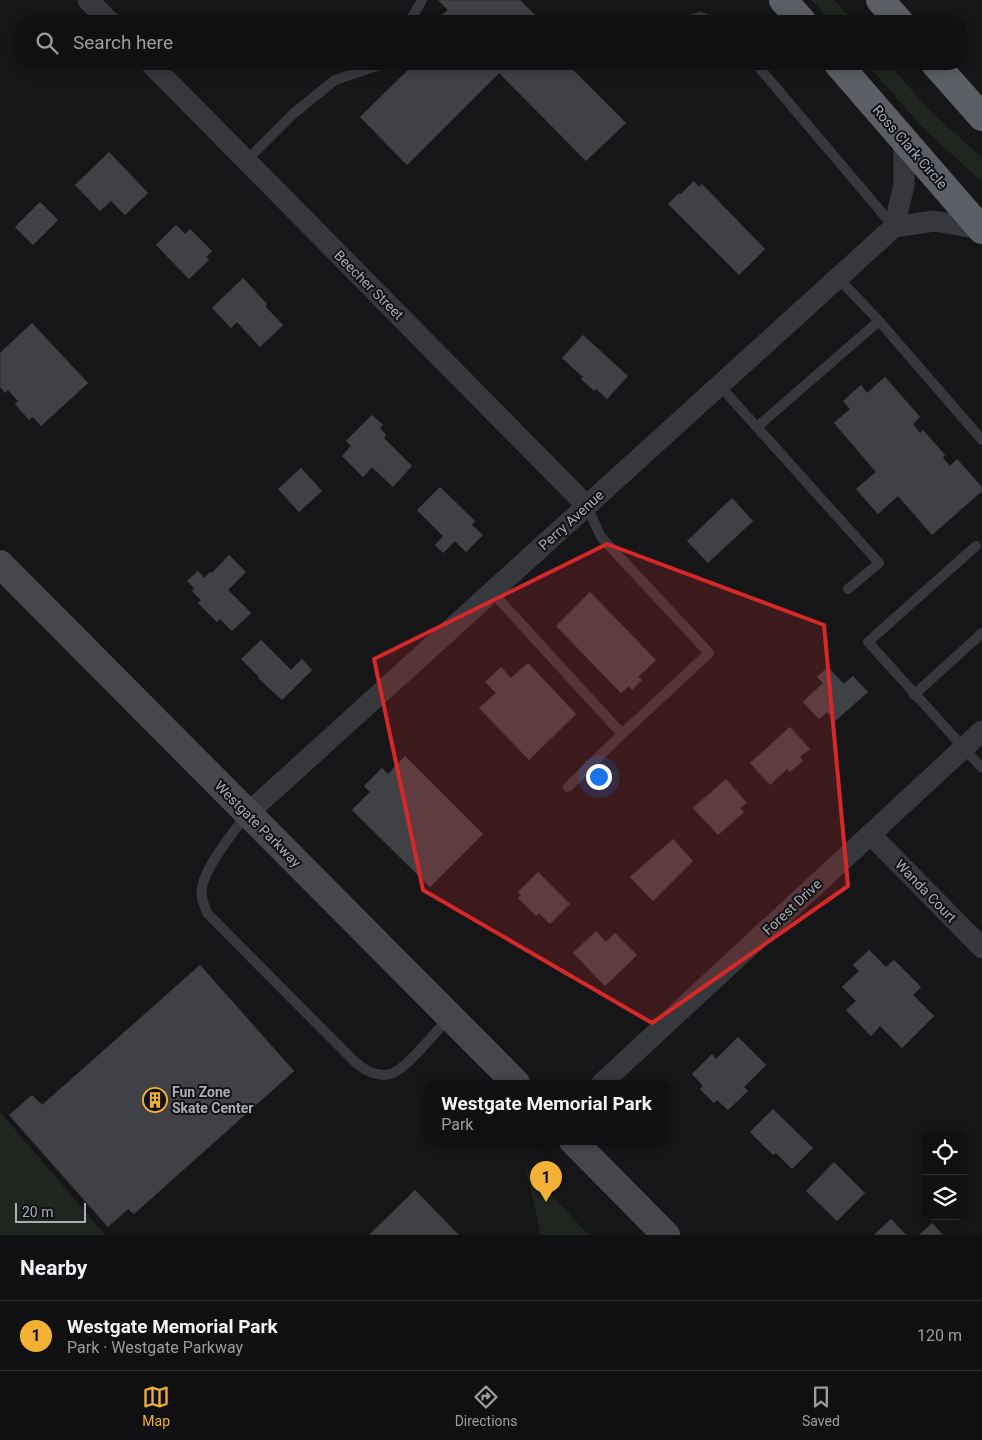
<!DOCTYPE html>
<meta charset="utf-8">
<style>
:root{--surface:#101012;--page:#1e1e20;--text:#f1f3f6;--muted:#9c9d9f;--line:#303032;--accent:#f2b134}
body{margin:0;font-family:Roboto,sans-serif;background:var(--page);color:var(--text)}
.controls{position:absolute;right:15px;bottom:15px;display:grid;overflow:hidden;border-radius:10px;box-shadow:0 2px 12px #0003}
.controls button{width:45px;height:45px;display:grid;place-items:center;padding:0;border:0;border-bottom:1px solid var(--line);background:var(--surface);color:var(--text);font:25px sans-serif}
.scale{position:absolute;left:15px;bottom:12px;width:71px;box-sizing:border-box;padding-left:5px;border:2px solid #a8adb8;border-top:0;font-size:14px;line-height:18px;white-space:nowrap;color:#a8adb8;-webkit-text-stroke:4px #111113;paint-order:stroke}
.you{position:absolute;left:598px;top:776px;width:18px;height:18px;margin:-12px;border:4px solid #fff;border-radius:50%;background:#1a73e8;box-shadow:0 0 0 8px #1a73e833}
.badge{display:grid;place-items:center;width:32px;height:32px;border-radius:50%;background:var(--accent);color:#111;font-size:16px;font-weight:700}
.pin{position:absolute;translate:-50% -41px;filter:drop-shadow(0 1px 2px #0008)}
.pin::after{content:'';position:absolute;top:26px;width:18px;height:15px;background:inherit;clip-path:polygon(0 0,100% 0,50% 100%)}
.popup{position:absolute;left:424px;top:1080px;width:245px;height:65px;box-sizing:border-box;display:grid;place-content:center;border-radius:10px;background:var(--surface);filter:drop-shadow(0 1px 4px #0005);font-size:16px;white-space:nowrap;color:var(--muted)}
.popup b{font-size:19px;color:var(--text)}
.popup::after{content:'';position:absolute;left:50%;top:100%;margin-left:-10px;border:10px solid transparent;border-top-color:var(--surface)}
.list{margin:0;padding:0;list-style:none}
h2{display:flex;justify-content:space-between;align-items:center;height:65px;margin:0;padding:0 20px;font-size:21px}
h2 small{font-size:16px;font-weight:400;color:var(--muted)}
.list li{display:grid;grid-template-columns:32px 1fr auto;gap:15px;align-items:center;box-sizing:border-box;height:70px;padding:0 20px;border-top:1px solid var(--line)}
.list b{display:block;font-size:19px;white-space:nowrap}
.list p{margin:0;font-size:16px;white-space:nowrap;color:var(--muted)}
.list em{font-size:16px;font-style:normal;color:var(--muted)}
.icon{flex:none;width:28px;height:28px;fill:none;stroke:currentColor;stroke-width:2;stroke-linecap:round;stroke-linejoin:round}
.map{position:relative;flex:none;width:982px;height:1235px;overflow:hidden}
.search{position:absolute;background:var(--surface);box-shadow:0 2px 12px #0003;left:15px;right:15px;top:15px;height:55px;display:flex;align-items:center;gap:12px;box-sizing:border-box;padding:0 18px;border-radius:20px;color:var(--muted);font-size:19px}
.sheet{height:135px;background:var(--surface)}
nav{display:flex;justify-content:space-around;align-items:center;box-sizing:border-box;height:70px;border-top:1px solid var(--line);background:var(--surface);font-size:14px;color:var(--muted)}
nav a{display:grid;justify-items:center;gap:2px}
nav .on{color:var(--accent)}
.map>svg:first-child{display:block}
</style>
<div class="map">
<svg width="982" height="1235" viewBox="0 0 982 1235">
<rect width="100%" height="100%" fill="#161618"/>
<g fill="#1e261f">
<polygon points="812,0 834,0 853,21 830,21"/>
<polygon points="867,64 889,64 929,110 982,158 982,182 921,126"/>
<polygon points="0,1112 105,1235 0,1235"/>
<polygon points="526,1169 589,1235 541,1235"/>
</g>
<g fill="#404145" stroke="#303034">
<polygon points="438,0 520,0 541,21 448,21 442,15 448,10"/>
<polygon points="414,64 567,64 626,123 586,161 499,73 407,165 360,117"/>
<polygon points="109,152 148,193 125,215 111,201 100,211 75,185"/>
<polygon points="694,181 699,187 702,184 765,249 739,275 668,204 679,193 680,195"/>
<polygon points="40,202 58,220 33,245 15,227"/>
<polygon points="176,225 185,234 190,229 212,251 206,257 209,260 189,279 156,245"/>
<polygon points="243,278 267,304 265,306 283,325 260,347 237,322 231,328 212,308"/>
<polygon points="32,323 88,383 41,426 33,417 29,420 15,404 18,401 8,390 5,393 0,387 0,353"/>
<polygon points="583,335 628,376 607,399 596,389 594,391 581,379 583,377 562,358"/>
<polygon points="885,377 920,417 913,424 920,433 923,430 945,455 943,458 950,466 957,459 982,487 982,491 932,535 898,496 878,514 856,489 876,472 834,423 850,409 843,401 861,385 867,393"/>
<polygon points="372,415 383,425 380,428 386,435 384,438 412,466 393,487 372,467 363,477 342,456 351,446 346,441"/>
<polygon points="301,468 322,491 299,512 278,489"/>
<polygon points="440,487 475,521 472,525 483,535 466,552 455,541 443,553 435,545 443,536 417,510"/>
<polygon points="732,498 753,521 708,563 687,541"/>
<polygon points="229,555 246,572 228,590 251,613 232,631 220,619 217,622 198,603 201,600 192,591 194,588 187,581 198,571 204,578 210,572 212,573"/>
<polygon points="590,592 656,660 638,677 642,680 632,690 629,686 621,693 556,626"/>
<polygon points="261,640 291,670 302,659 312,670 282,700 258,678 259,677 241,659"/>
<polygon points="528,663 576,714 529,760 479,708 496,693 485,682 501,667 511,678"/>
<polygon points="828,667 844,684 853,676 868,692 835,721 827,712 819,719 803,702 823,683 817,677"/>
<polygon points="790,727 810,749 800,757 803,761 790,772 787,769 770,785 750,763"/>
<polygon points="405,756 483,834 430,887 352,810 370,792 364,786 382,768 388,774"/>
<polygon points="726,779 747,803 740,808 744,812 718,835 693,808"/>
<polygon points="673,839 693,861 653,901 630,877"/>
<polygon points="538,872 570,904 550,924 539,913 536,916 518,898 521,895 518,892"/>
<polygon points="596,931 606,942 615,933 637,955 605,986 573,953"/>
<polygon points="869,950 886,967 894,960 921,987 913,995 934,1016 902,1048 880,1026 871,1036 846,1010 856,1001 842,987 859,971 853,965"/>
<polygon points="200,965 294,1071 134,1214 128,1209 108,1227 9,1115 32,1095 42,1105"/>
<polygon points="738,1037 766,1065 744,1087 748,1091 728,1110 717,1100 714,1103 700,1089 703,1086 692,1074 712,1054 716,1059"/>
<polygon points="773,1109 813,1148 792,1169 776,1153 773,1155 750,1132"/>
<polygon points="834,1162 865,1193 837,1221 806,1191"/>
<polygon points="415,1190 459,1235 369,1235"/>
<polygon points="891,1219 906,1235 874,1235"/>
<polygon points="932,1223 943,1235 919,1235"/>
</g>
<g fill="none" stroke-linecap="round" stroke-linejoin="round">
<g stroke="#37383d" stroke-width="10">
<polyline points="410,21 422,0"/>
<polyline points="688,21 700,17 710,21"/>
<polyline points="756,64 894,227"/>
<polyline points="246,161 293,114 335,80 383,64"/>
<polyline points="839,279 879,321 982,440"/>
<polyline points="720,386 879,563 848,589"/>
<polyline points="757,427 879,321"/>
<polyline points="976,546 868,642 982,768"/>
<polyline points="492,592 622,734 709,653 601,537 587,506"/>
<polyline points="914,695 982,633"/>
<polyline points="568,787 622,734"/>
<path d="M247,814C233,833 206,865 202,887C200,896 204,905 207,913L354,1061C364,1070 379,1079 393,1073C410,1065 435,1032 449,1018"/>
</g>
<g stroke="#37383d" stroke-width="21">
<polyline points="88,0 109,21"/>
<polyline points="151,64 587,506"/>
<polyline points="894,227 904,185 904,140"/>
<polyline points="247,814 894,227 934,221 981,229"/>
<polyline points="870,834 982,948"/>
<polyline points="602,1083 982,731"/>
</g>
<g stroke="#45474d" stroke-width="28">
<polyline points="0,564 516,1083"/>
<polyline points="573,1141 666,1235"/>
</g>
<g stroke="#5b5e65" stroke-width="28">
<polyline points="783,0 802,21"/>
<polyline points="880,0 899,21"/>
<polyline points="838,64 982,230"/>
<polyline points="935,64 982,117"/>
</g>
</g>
<path fill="#d62828" fill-opacity="0.2" stroke="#d62828" stroke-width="4" stroke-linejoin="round" d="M607,544L824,625L848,886L652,1023L423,890L374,659Z"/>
<defs>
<symbol id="building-ring" viewBox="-11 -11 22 22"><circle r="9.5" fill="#111113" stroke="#f2b134" stroke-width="1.5"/><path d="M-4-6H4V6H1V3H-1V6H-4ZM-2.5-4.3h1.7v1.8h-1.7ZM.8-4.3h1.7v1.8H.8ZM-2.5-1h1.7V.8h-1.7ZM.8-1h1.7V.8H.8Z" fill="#f2b134"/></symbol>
</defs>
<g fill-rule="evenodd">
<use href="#building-ring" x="141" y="1086" width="28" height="28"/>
</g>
<g text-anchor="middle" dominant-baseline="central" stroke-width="4" stroke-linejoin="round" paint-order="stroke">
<g font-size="14" fill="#a8adb8" stroke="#111113">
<text transform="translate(910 147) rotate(49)">Ross Clark Circle</text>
<text transform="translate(369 285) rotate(45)">Beecher Street</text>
<text transform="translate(571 520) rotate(-42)">Perry Avenue</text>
<text transform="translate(258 824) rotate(45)">Westgate Parkway</text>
<text transform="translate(926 891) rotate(46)">Wanda Court</text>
<text transform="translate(792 907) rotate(-43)">Forest Drive</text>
</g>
<g font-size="14" font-weight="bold" fill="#a8adb8" stroke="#111113" text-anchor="start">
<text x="172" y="1092">Fun Zone<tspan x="172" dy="16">Skate Center</tspan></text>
</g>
</g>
</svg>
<div class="controls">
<button><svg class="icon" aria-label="locate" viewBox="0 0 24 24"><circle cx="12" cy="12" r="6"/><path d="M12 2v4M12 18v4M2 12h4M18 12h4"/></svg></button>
<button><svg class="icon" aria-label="layers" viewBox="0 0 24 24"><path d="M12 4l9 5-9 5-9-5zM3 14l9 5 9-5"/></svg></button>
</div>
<div class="scale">20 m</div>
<div class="you"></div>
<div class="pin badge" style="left:546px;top:1202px">1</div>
<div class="popup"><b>Westgate Memorial Park</b>Park</div>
<div class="search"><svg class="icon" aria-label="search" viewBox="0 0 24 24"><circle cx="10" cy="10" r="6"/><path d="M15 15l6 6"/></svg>Search here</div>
</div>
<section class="sheet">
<h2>Nearby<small></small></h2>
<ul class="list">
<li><span class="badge">1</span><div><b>Westgate Memorial Park</b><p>Park · Westgate Parkway</p></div><em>120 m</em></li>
</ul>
</section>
<nav>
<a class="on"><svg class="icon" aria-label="map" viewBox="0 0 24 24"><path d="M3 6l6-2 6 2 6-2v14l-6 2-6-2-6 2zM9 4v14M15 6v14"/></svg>Map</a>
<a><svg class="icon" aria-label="directions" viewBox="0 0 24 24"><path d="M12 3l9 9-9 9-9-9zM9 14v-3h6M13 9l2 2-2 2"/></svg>Directions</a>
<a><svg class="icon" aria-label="saved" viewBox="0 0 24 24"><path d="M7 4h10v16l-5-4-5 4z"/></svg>Saved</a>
</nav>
